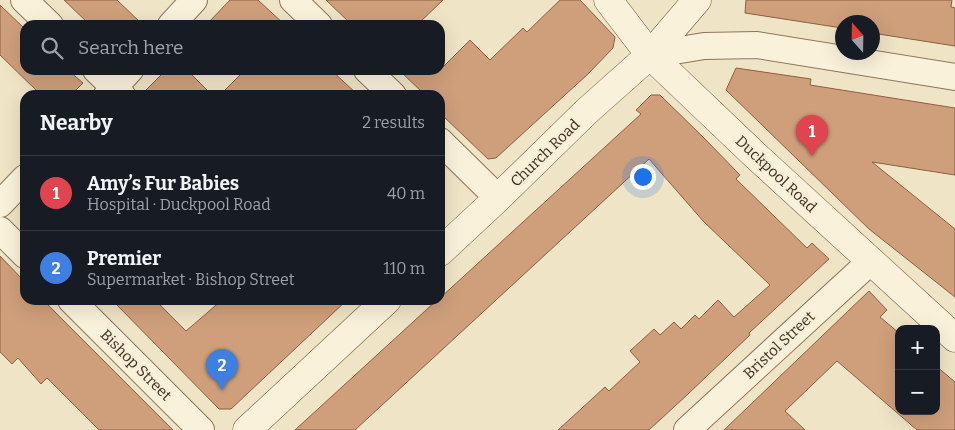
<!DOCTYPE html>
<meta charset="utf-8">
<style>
:root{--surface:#171b24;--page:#242831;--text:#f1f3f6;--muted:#9ea1a6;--line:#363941;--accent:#cb999a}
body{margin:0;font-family:Bitter,serif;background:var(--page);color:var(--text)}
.controls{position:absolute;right:15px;bottom:15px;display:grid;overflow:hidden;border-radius:10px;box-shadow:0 5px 20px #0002}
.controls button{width:45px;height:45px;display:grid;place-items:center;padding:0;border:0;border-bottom:1px solid var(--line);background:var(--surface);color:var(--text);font:25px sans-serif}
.compass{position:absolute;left:835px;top:15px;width:45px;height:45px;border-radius:50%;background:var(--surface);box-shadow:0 5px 20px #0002;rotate:340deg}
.you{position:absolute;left:642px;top:176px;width:18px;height:18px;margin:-12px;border:4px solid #fff;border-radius:50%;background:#1a73e8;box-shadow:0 0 0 8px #1a73e833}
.badge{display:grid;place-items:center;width:32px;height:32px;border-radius:50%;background:var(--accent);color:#fff;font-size:16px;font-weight:700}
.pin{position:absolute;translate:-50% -41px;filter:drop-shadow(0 1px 2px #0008)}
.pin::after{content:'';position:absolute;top:26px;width:18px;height:15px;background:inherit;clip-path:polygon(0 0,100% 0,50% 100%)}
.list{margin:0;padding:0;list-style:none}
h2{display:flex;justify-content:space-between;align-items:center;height:65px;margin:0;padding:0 20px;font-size:21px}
h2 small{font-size:16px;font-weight:400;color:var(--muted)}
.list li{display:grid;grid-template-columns:32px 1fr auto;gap:15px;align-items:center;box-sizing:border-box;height:75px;padding:0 20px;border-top:1px solid var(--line)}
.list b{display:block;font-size:19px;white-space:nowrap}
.list p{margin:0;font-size:16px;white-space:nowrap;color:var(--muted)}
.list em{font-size:16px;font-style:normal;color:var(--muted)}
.icon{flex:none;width:28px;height:28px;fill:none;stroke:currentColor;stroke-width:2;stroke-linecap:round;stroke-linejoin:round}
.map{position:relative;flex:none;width:955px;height:430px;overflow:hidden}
.search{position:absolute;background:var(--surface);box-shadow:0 5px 20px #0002;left:20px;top:20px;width:425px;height:55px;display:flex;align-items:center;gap:12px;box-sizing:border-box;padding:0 18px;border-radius:15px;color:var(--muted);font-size:19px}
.panel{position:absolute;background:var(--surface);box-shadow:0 5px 20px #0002;left:20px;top:90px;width:425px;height:215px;border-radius:15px}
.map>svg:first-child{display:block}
</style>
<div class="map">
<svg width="955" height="430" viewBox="0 0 955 430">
<rect width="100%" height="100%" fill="#f0e4c6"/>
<g fill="#cf9f7b" stroke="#8c5f40">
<polygon points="64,0 117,0 143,25 90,25"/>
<polygon points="230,0 258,0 285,25 206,25"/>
<polygon points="326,0 443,0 417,25 352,25"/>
<polygon points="560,0 580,0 615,37 613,48 588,74 496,158 488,159 440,113 440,95 425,95 399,70 440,70 470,40 490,60 523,28 527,32"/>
<polygon points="746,0 952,0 951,7 955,8 955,46 872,33 872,22 842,22 842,28 745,13"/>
<polygon points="0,5 25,29 25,70 68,70 83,83 71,95 41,95 0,55"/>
<polygon points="736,68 811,79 810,85 955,108 955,175 872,162 955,229 955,297 869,229 726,90"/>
<polygon points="166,70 187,70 212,95 141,95"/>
<polygon points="245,70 331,70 358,95 220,95"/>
<polygon points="651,95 660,95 704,138 740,175 736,179 807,248 812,243 829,259 749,333 750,335 687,395 649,430 558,430 605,387 609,391 640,362 630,351 654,329 660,335 674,322 681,329 695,315 699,319 718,300 734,317 770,285 704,222 649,159 355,430 295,430 437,300 440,300 440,298 641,114 636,110"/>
<polygon points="0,256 25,282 25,300 43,300 173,430 99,430 47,378 41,384 18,358 12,364 0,352"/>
<polygon points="869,291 887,310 880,317 899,333 899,411 936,411 936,366 955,382 955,430 917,430 837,361 785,411 805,430 724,430"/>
<polygon points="112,300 155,300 186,331 222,300 347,300 231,409 219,409"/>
</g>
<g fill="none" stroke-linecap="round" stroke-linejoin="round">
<defs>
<g id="street">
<polyline points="24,0 50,25"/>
<polyline points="293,0 319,25"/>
<polyline points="171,25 194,0"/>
<polyline points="650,55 704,46 757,45 955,77"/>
<polyline points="96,70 122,95"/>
<polyline points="367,70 393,95"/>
<polyline points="107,95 130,70"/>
<polyline points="440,141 498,198"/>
<polyline points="0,204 25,178"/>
<polyline points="0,230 25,255"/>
<polyline points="71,300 201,430"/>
<polyline points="687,430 871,261"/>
</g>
<g id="secondary">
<polyline points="608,0 650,55 756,156 955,338"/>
<polyline points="440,252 498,198 587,111 650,55 697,0"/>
<polyline points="247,430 387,300"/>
</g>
</defs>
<use href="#street" stroke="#8c765b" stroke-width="28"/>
<use href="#secondary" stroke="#6e573e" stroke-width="29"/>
<use href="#street" stroke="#faf1da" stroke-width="26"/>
<use href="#secondary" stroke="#faf1da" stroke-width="28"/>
</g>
<g text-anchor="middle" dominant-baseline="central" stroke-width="4.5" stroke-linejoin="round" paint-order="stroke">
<g font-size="15" fill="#3b2d1f" stroke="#f7eed6">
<text transform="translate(545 153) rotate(-44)">Church Road</text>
<text transform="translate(776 174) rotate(43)">Duckpool Road</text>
<text transform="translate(779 345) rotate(-43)">Bristol Street</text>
<text transform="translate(136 365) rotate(45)">Bishop Street</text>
</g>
</g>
</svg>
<div class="controls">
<button>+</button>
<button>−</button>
</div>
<svg class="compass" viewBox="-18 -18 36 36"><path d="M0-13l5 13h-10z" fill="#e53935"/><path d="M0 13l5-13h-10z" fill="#9ea1a6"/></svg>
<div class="you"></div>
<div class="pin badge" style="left:812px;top:156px;background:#e0444e">1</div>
<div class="pin badge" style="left:222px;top:390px;background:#3f7fe0">2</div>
<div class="search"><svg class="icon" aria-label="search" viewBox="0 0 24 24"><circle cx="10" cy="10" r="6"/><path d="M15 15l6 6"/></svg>Search here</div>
<section class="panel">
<h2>Nearby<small>2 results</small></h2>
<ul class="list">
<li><span class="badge" style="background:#e0444e">1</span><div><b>Amy’s Fur Babies</b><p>Hospital · Duckpool Road</p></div><em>40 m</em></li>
<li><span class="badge" style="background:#3f7fe0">2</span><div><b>Premier</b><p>Supermarket · Bishop Street</p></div><em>110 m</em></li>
</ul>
</section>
</div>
